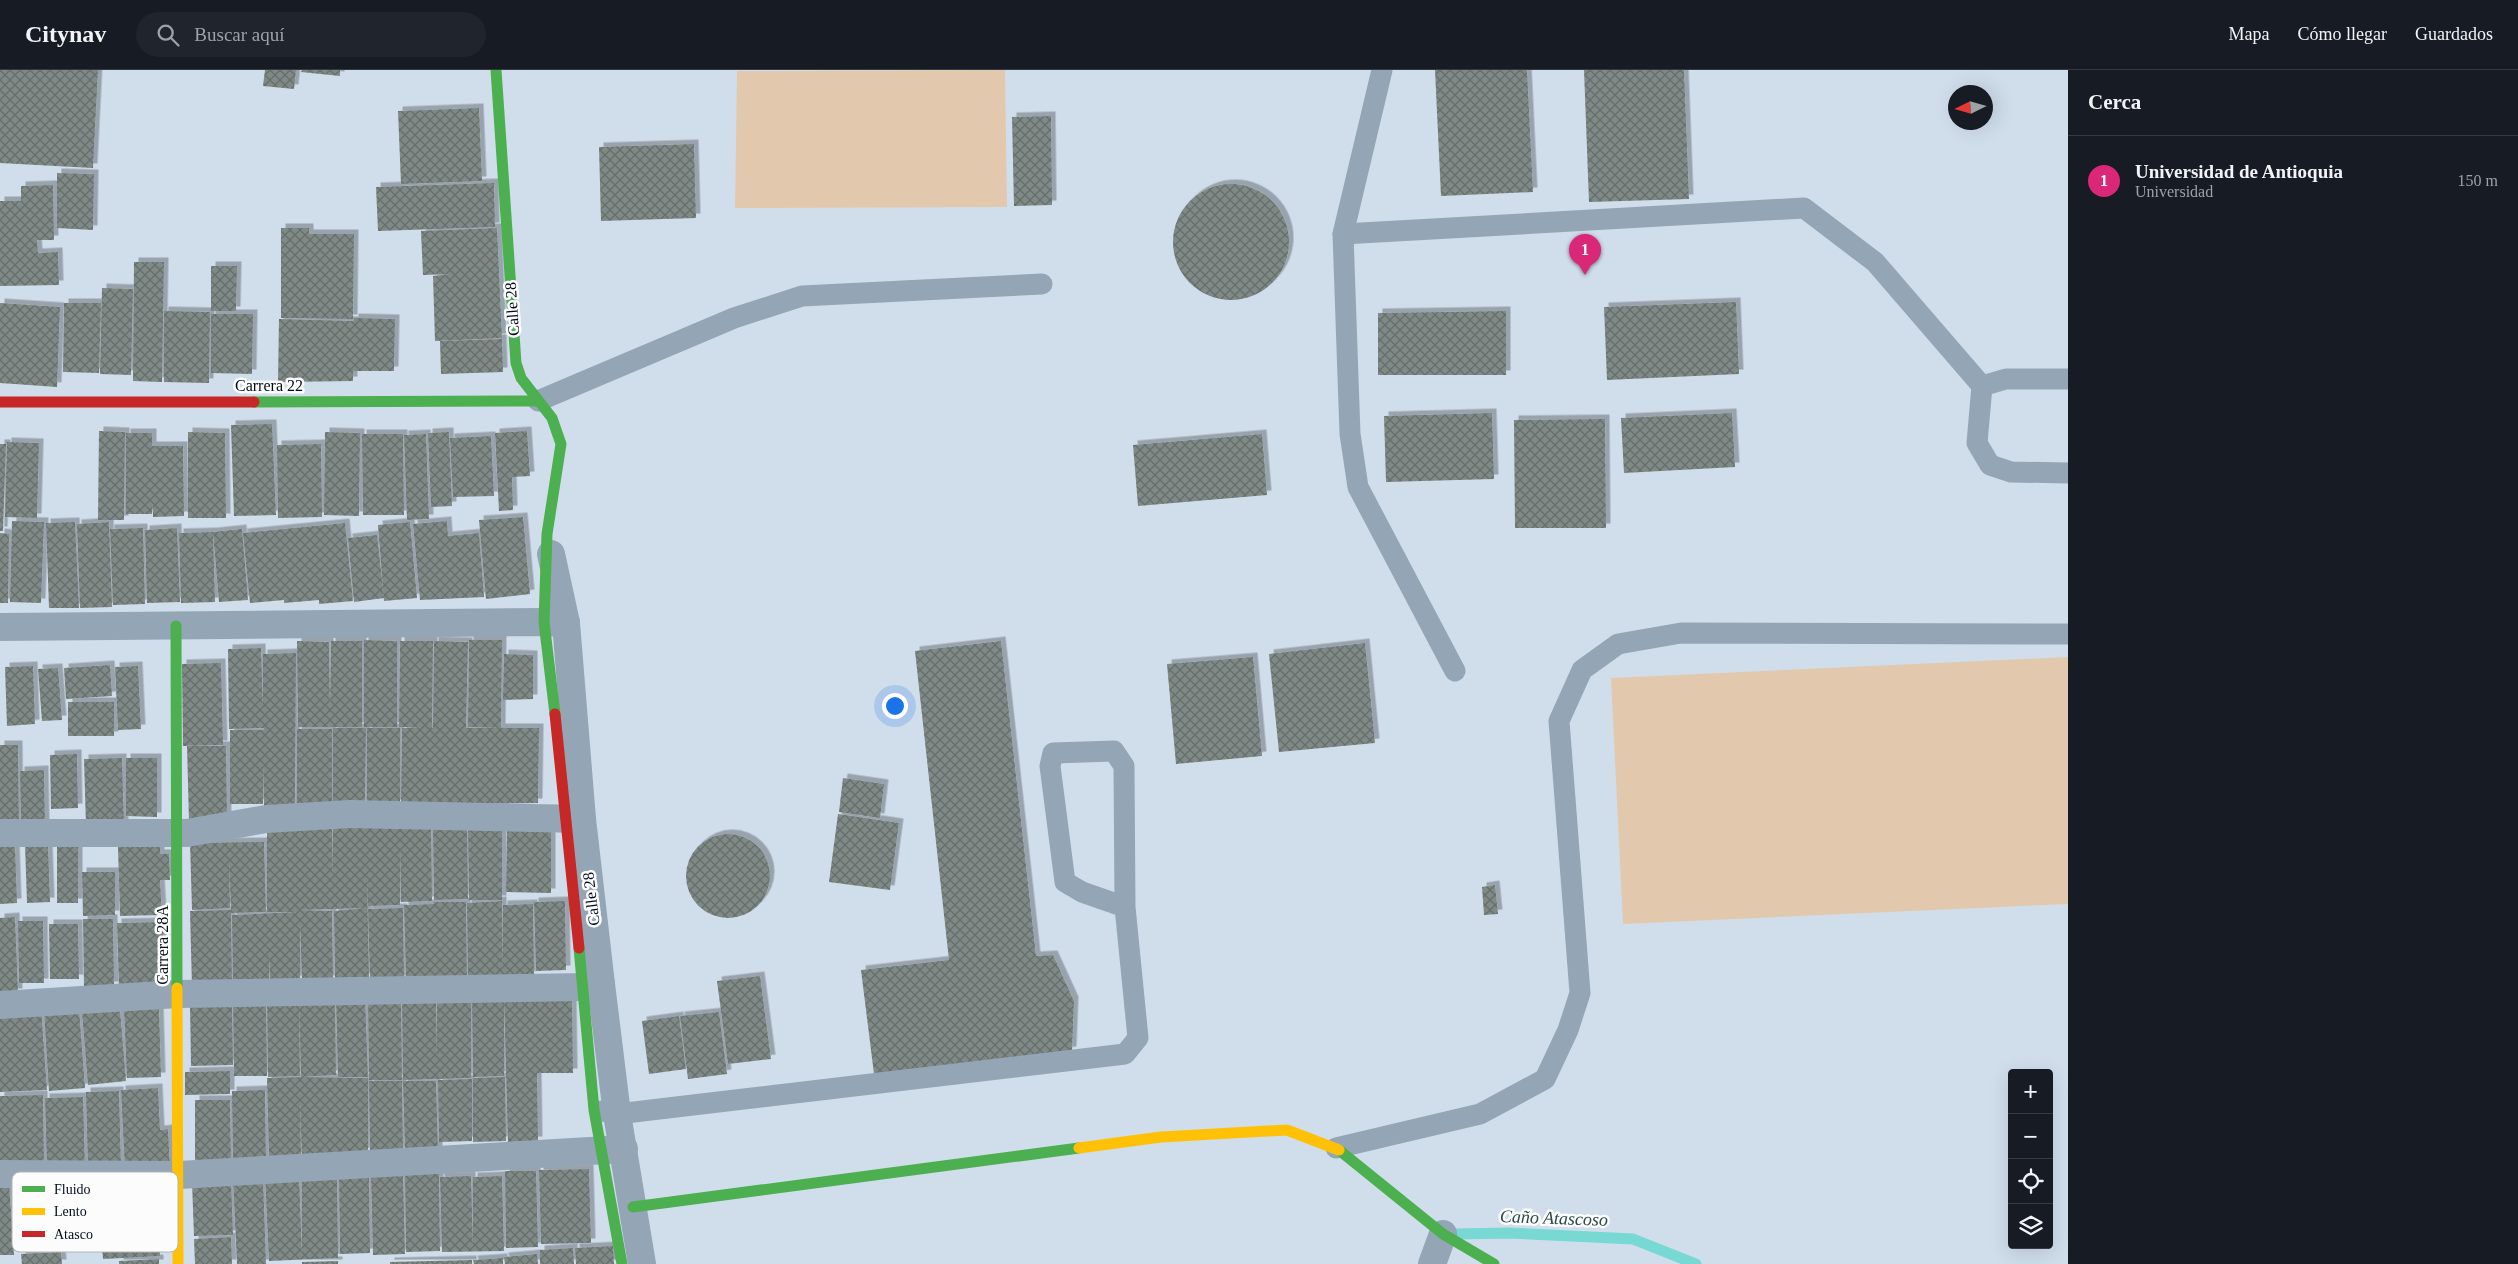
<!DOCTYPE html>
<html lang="es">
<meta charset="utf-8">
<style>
:root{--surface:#171b24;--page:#20242c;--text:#f1f3f6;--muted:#9ea1a6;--line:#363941;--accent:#db2777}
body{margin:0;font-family:Georgia,serif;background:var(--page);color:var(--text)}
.controls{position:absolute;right:15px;bottom:15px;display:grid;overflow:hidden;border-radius:5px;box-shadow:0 5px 20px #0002}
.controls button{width:45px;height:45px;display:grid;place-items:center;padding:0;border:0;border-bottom:1px solid var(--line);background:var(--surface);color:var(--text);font:25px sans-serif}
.compass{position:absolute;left:1948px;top:15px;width:45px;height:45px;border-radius:50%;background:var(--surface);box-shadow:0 5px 20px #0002;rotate:265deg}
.you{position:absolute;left:894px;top:635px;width:18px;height:18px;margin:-12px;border:4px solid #fff;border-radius:50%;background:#1a73e8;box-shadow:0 0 0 8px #1a73e833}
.badge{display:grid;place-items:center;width:32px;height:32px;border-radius:50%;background:var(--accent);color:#fff;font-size:16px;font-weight:700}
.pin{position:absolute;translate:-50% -41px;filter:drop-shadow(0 1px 2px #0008)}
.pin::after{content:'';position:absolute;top:26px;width:18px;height:15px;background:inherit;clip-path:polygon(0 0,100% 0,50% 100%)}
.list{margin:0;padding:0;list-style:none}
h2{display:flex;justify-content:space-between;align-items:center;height:65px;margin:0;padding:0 20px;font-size:21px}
h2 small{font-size:16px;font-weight:400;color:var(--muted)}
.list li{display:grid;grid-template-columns:32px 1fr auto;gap:15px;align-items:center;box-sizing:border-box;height:90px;padding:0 20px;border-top:1px solid var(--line)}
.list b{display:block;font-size:19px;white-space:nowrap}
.list p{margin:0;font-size:16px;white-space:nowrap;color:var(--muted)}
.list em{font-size:16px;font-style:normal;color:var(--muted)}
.icon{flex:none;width:28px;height:28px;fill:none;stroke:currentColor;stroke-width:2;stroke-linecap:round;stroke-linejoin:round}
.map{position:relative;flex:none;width:2068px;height:1194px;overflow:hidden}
header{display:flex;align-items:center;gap:30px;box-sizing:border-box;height:70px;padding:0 25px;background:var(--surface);border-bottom:1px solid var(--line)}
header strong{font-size:24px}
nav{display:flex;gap:28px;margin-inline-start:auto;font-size:18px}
.search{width:350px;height:45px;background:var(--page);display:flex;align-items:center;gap:12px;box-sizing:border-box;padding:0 18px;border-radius:28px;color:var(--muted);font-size:19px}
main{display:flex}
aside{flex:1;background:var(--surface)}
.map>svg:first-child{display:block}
</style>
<header>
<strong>Citynav</strong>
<div class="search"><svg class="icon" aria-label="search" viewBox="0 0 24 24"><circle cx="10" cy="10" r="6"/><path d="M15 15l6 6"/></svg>Buscar aquí</div>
<nav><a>Mapa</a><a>Cómo llegar</a><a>Guardados</a></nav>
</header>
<main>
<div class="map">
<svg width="2068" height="1194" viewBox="0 0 2068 1194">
<defs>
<pattern id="building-cross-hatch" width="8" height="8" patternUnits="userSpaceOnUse" patternTransform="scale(1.25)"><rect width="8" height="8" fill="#7f8985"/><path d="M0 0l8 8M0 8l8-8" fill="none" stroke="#666e6c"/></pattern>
<filter id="shadow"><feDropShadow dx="4.5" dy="-4.5" stdDeviation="0" flood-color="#0004"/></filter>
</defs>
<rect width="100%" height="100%" fill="#d0deec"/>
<g fill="#e2c9ae">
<polygon points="1005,0 1007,137 735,138 737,1"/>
<polygon points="2068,587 2068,834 1623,854 1611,608"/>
</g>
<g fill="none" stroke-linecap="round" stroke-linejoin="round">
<polyline stroke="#77d8d4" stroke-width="11" points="1456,1164 1508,1163 1633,1169 1696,1194"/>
</g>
<g fill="url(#building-cross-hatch)" filter="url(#shadow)">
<polygon points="0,0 98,0 93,98 0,93"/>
<polygon points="265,0 296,0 294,19 263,16"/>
<polygon points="302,0 340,0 340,6 301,2"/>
<polygon points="1435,0 1527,0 1533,122 1441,126"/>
<polygon points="1584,0 1684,0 1689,129 1589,132"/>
<polygon points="479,38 482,111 401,114 398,41"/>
<polygon points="1051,46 1052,135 1014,136 1012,47"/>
<polygon points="694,74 696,148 601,151 599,77"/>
<polygon points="57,103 94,104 93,160 57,158"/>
<polygon points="494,113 495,157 378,161 376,117"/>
<circle cx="1231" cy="172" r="58"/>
<polygon points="53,115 54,170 37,170 38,183 58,182 59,215 0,216 0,131 21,131 21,116"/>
<polygon points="281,158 309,158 309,164 354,164 353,249 281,248"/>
<polygon points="497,158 502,268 435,271 433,206 450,204 423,205 421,161"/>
<polygon points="134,192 164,192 162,312 133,311"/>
<polygon points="211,196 237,196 236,241 211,241"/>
<polygon points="102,218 133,219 131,305 100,304"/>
<polygon points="1736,232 1739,304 1607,310 1604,237"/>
<polygon points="0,233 60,237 57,317 0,313"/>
<polygon points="64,233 101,233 99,303 63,302"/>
<polygon points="164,241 210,242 209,313 164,312"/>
<polygon points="1506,241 1506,305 1378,305 1378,243"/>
<polygon points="211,244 253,244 252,304 211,303"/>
<polygon points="354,248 395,249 394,301 353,301 353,311 278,312 279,249 354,251"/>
<polygon points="502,269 503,302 441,304 440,271"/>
<polygon points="1492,343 1494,409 1386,412 1384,346"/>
<polygon points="1732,343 1735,397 1624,403 1621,348"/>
<polygon points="1605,349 1606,458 1515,458 1514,350"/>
<polygon points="272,354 276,445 234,446 231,355"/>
<polygon points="99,361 125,362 124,450 98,450"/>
<polygon points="527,361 530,406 512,407 513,440 499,441 495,363"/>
<polygon points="188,362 225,363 226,448 188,448"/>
<polygon points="325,362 360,363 359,446 324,445"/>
<polygon points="449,362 452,436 431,437 428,363"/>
<polygon points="126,363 152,363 152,376 183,376 184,446 153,447 153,434 152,444 126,444"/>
<polygon points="362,364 403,364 404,445 363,445"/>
<polygon points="426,364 429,449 407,450 404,365"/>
<polygon points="1262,364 1267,425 1138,436 1133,375"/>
<polygon points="491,366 494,426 453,427 450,368"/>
<polygon points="7,372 39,373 37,448 5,447"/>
<polygon points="0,374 6,374 3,461 0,461"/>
<polygon points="321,374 322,447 278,448 277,375"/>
<polygon points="523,447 530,524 486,529 479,450"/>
<polygon points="12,451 44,452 41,533 10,532"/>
<polygon points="447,451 448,466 479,463 484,527 420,530 413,454"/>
<polygon points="75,452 79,538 49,538 46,453"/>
<polygon points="109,452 112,537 80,538 77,454"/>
<polygon points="410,452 417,528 384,531 378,455"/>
<polygon points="345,453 353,531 319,534 319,530 284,533 284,530 250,533 243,463"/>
<polygon points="143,458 145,534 113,535 110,459"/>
<polygon points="177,458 180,532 147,533 145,460"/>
<polygon points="242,459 248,530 219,532 213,462"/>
<polygon points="213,462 215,532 181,533 179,463"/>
<polygon points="0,463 9,464 8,533 0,533"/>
<polygon points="377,465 384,528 354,532 348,468"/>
<polygon points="364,570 397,571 397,657 364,657"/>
<polygon points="469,570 502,570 501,658 468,657"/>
<polygon points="297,571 329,572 330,639 331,571 362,571 362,657 298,657"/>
<polygon points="400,571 433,571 432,658 433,658 434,571 468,572 466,658 539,658 538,733 401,735 402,658 422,657 399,657"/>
<polygon points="1001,571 1036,886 1053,885 1074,931 1072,981 874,1004 861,900 949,890 915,581"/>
<polygon points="1365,573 1375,673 1279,682 1269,584"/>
<polygon points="261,578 263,638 263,584 296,583 295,738 264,738 264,693 263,734 230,734 230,660 264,660 264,658 229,659 228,579"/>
<polygon points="504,584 533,585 533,629 503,630"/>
<polygon points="1253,587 1262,686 1176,694 1167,594"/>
<polygon points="221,593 223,675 183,676 182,594"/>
<polygon points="110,595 112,626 66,629 64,598"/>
<polygon points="33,596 35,654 7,656 5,597"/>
<polygon points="138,596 141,659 118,660 115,597"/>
<polygon points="58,598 62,650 42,651 38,599"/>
<rect x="68" y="632" width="46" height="34"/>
<polygon points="333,658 366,658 365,735 333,735"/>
<rect x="367" y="658" width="33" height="76"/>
<rect x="297" y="659" width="35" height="79"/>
<polygon points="0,675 18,675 19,758 0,758"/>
<polygon points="187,676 226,676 227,750 189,751"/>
<polygon points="77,684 78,738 51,739 50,685"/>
<polygon points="122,688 124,755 86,756 84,689"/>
<polygon points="126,688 157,688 157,747 126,746"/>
<polygon points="44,700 45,755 21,755 20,701"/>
<polygon points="843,708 884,714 880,748 839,742"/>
<polygon points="838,744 899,753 890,820 829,812"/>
<polygon points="431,751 432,831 401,832 400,777 400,835 368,836 367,807 369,908 335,909 334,841 365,838 299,840 332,841 333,910 302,910 300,854 300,910 270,911 269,886 269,917 233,918 232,845 297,842 267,842 267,755 332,754 333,808 333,752"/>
<polygon points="433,752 467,752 468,829 434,830"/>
<polygon points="468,753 502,753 502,830 469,830"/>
<polygon points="507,757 551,758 551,823 506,822"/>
<circle cx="728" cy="806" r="42"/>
<polygon points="264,772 266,842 231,843 232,917 192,918 190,841 231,840 229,792 230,838 192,840 190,773"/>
<polygon points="0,775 15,775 17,833 0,834"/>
<polygon points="25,775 48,775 50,832 27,833"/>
<rect x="57" y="776" width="21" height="57"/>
<polygon points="160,776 160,784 169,784 170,810 160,810 162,845 120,846 118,777"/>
<polygon points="82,802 115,802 115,845 83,846"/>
<polygon points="1495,815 1498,844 1484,845 1482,817"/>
<polygon points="502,831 503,902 503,835 533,834 534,905 468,914 467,833"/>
<polygon points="565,831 566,900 536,901 534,832"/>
<polygon points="434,832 466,832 467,914 406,909 404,835 434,834"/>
<polygon points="403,838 404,910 370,910 368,839"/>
<polygon points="15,847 18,923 0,923 0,848"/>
<polygon points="83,849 113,849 114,916 84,917"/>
<polygon points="18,851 43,851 44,913 19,913"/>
<polygon points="163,852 165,918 119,920 117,853"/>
<polygon points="49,854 78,854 79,909 50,909"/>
<polygon points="760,906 771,989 728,994 717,911"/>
<polygon points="365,926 368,1007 338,1007 336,927"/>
<polygon points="368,926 401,926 402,1010 369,1010"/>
<polygon points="572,926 573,1003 537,1003 538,1071 508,1072 504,927"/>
<polygon points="233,927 266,927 267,1006 234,1006"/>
<polygon points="335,927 336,1005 301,1007 299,933 300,1006 268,1007 267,928"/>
<polygon points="437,928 471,929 471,1008 403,1010 402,930 436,929 437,987"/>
<polygon points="472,928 504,928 504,1006 473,1007"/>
<polygon points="190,935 232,935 233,995 191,996"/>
<polygon points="41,938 47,1020 0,1022 0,940"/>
<polygon points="79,939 85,1018 49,1021 44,941"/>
<polygon points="159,939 161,1007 127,1008 124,940"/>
<polygon points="120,940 126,1011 88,1015 82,943"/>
<polygon points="719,942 727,1004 688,1009 680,946"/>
<polygon points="679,946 686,999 649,1004 642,951"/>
<polygon points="230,1001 230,1024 185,1025 185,1002"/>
<polygon points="300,1007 368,1008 368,1082 302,1090 300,1031 301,1087 269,1087 267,1008"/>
<polygon points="505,1007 506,1071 473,1072 473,1008"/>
<polygon points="472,1009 472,1071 439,1072 438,1010"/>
<polygon points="369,1011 402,1011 403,1082 370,1082"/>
<polygon points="403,1011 436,1011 438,1081 405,1081"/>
<polygon points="158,1018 160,1060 168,1059 170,1098 125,1100 121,1020"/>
<polygon points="265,1020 266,1093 233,1093 232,1021"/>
<polygon points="119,1021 121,1098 88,1099 86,1022"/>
<polygon points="43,1025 44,1096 0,1097 0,1026"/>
<polygon points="83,1027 85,1097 47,1098 45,1028"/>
<polygon points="195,1030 230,1030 231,1093 195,1093"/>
<polygon points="589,1099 591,1173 541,1174 539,1100"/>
<polygon points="505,1101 536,1101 538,1177 506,1178"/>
<polygon points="299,1104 302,1186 302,1105 337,1105 338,1188 269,1191 265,1105"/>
<polygon points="405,1104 439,1104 440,1181 406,1182"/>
<polygon points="339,1105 369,1105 370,1183 340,1184"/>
<polygon points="371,1105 403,1105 405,1184 373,1185"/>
<polygon points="471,1106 473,1177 473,1107 502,1106 504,1181 442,1182 440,1107"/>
<polygon points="263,1107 266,1194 237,1194 233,1108"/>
<polygon points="231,1110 233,1165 194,1166 192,1112"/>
<polygon points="157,1111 160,1186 103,1189 102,1176 65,1178 62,1114"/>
<polygon points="0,1113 9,1113 14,1185 0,1185"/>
<polygon points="52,1115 56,1180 18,1182 14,1117"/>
<polygon points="231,1167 232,1194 195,1194 194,1169"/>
<polygon points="613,1176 614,1194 576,1194 575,1178"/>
<polygon points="573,1178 574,1194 540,1194 540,1180"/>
<polygon points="61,1182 62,1194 22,1194 21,1184"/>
<polygon points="537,1184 538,1194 505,1194 504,1187"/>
<polygon points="503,1188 503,1194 474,1194 473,1190"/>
<polygon points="159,1189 159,1194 119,1194 119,1191"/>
<polygon points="472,1190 472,1194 390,1194 390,1192"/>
<polygon points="338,1191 338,1194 302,1194 302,1192"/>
</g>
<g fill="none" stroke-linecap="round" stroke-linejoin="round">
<g stroke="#94a6b6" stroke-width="21">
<polyline points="1382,0 1343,164 1350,364 1358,417 1455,601"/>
<polyline points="1343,164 1804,138 1875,192 1982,316"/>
<polyline points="2068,309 2006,309 1982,316 1977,373 1990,395 2011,402 2068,403"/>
<polyline points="538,331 734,248 802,226 1042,214"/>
<polyline points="602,1041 617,1044 1125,984 1138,968 1125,837 1124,696 1114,681 1053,683 1050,696 1065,812 1082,822 1125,837"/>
<polyline points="1336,1078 1480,1044 1545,1009 1568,960 1580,923 1559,651 1582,600 1618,574 1681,563 2068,564"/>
</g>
<g stroke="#94a6b6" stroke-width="28">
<polyline points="551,484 566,553 582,749 601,914 617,1044 642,1194"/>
<polyline points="0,557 544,552 566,553"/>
<polyline points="0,763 187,763 266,749 350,744 582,749"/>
<polyline points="0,935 178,924 583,917 601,914"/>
<polyline points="0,1104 179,1105 624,1079"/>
<polyline points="1432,1194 1443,1164"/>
</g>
<g stroke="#4caf50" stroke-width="11">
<polyline points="496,0 516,293 521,308 552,348 561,374 547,464 544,552 555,644"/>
<polyline points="254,332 538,331"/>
<polyline points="176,556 177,918"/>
<polyline points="579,878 594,1040 622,1194"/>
<polyline points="1339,1080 1443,1164 1494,1194"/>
<polyline points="633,1137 1079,1078"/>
</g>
<g stroke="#ffc107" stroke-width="11">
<polyline points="177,918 178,1194"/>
<polyline points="1079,1078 1161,1067 1287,1060 1339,1080"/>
</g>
<g stroke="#c62828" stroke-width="11">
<polyline points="0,332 254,332"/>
<polyline points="555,644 579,878"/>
</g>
</g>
<g text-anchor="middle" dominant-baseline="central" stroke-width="5" stroke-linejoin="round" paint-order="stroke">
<g font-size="16" fill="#010c1a" stroke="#fcfcfc">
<text transform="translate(512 239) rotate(-94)">Calle 28</text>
<text x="269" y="315">Carrera 22</text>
<text transform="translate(591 829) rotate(-97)">Calle 28</text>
<text transform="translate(162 875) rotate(-90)">Carrera 28A</text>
</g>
<g font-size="18" font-style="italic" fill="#2e4a47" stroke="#fcfcfc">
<text transform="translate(1554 1148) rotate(2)">Caño Atascoso</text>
</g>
</g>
<rect x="12" y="1102" width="166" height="80" rx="8" fill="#fcfcfc" stroke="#b1b4b8" stroke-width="1"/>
<rect x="22" y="1116" width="23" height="6" fill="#4caf50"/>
<rect x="22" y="1138" width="23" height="7" fill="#ffc107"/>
<rect x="22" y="1161" width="23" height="6" fill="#c62828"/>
<g font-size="14" fill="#010c1a">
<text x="54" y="1124">Fluido</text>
<text x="54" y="1146">Lento</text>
<text x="54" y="1169">Atasco</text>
</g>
</svg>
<div class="controls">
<button>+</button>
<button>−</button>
<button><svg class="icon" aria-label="locate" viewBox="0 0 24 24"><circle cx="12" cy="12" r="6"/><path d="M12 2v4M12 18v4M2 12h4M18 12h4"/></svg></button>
<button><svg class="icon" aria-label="layers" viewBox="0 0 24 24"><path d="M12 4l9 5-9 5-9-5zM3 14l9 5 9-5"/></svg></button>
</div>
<svg class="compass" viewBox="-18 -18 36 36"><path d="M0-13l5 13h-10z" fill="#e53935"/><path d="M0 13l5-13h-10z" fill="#9ea1a6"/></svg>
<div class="you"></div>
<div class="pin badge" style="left:1585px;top:205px">1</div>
</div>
<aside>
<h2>Cerca<small></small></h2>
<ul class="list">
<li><span class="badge">1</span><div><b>Universidad de Antioquia</b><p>Universidad</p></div><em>150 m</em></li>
</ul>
</aside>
</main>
